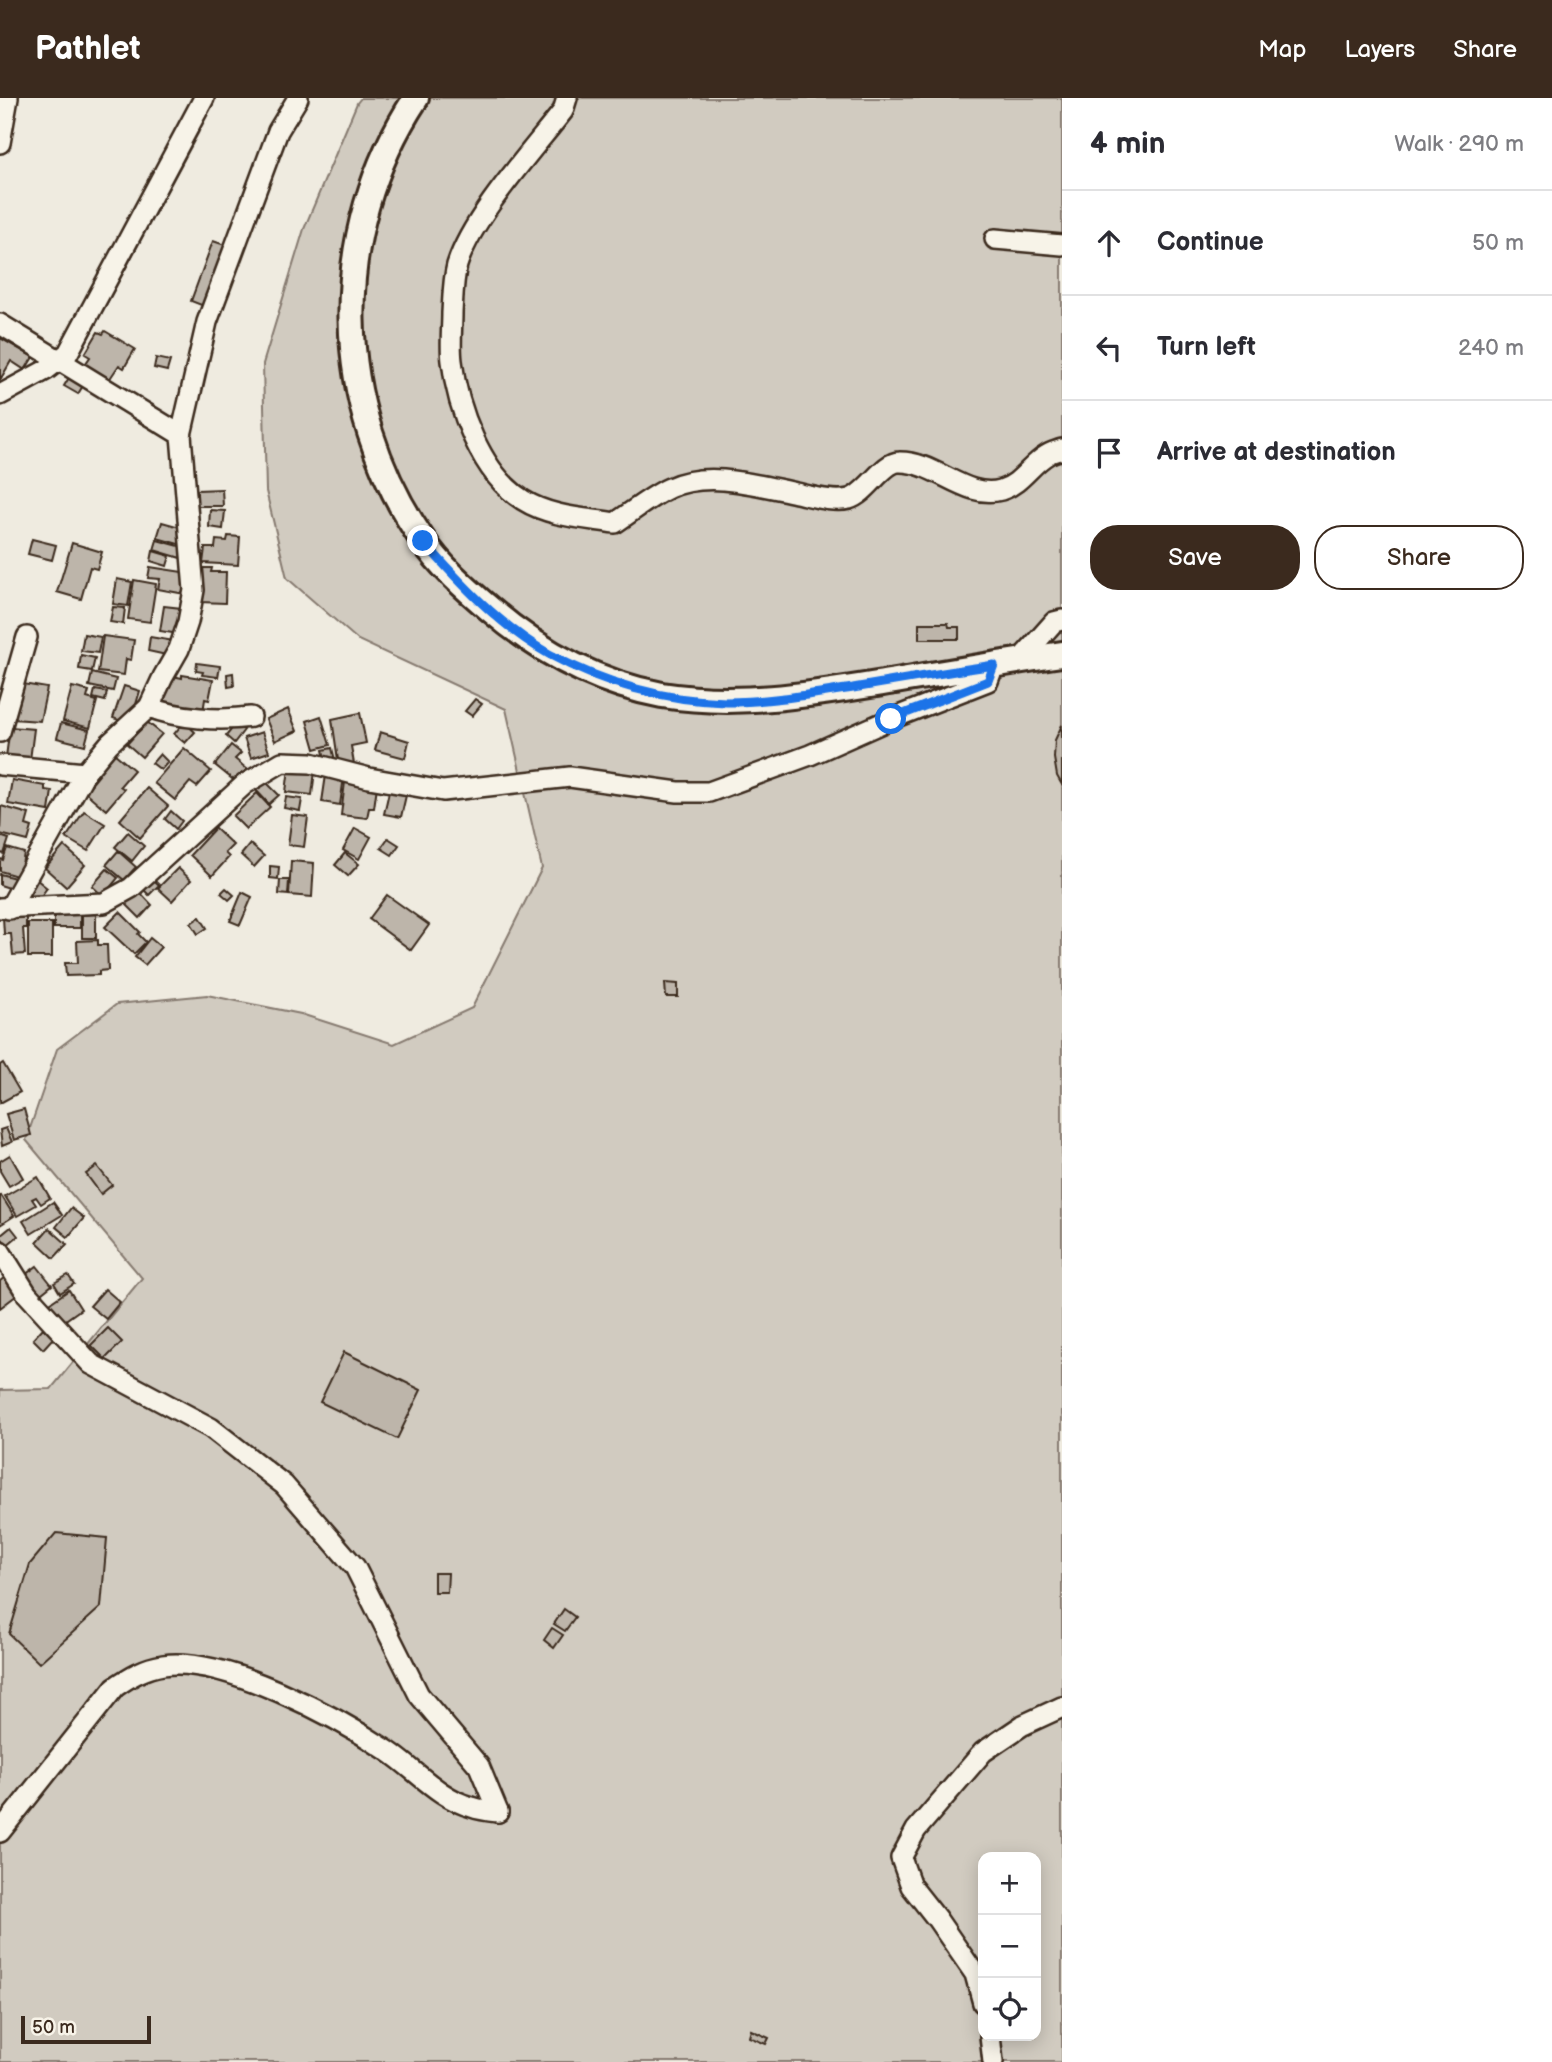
<!DOCTYPE html>
<meta charset="utf-8">
<style>
:root{--surface:#fff;--page:#f2f2f3;--text:#2b2b33;--muted:#7c7c81;--line:#e1e1e2;--accent:#3b2a1e}
body{margin:0;font-family:"Balsamiq Sans",sans-serif;background:var(--page);color:var(--text)}
.controls{position:absolute;right:21px;bottom:21px;display:grid;overflow:hidden;border-radius:14px;box-shadow:0 4px 18px #0003}
.controls button{width:63px;height:63px;display:grid;place-items:center;padding:0;border:0;border-bottom:2px solid var(--line);background:var(--surface);color:var(--text);font:35px sans-serif}
.scale{position:absolute;left:21px;bottom:18px;width:130px;box-sizing:border-box;padding-left:7px;border:4px solid #3b2a1e;border-top:0;font-size:19px;line-height:24px;white-space:nowrap;color:#3b2a1e;-webkit-text-stroke:5px #f7f3e8;paint-order:stroke}
.stop{position:absolute;width:21px;height:21px;margin:-16px;border:5px solid #1a73e8;border-radius:50%;background:#fff}
.stop.end{background:#1a73e8;border-color:#fff;box-shadow:0 2px 7px #0008}
.list{margin:0;padding:0;list-style:none}
h2{display:flex;justify-content:space-between;align-items:center;height:91px;margin:0;padding:0 28px;font-size:30px}
h2 small{font-size:23px;font-weight:400;color:var(--muted)}
.list li{display:grid;grid-template-columns:46px 1fr auto;gap:21px;align-items:center;box-sizing:border-box;height:105px;padding:0 28px;border-top:2px solid var(--line)}
.list b{display:block;font-size:26px;white-space:nowrap}
.list em{font-size:23px;font-style:normal;color:var(--muted)}
.actions{display:flex;gap:14px;padding:21px 28px}
.actions a{flex:1;padding:16px 0;border:2px solid var(--accent);border-radius:28px;text-align:center;font-size:24px;color:var(--accent)}
.actions .main{background:var(--accent);color:#fff}
.icon{flex:none;width:38px;height:38px;fill:none;stroke:currentColor;stroke-width:2;stroke-linecap:round;stroke-linejoin:round}
.map{position:relative;flex:none;width:1062px;height:1964px;overflow:hidden}
header{display:flex;align-items:center;gap:42px;box-sizing:border-box;height:98px;padding:0 35px;background:var(--accent);color:#fff}
header strong{font-size:33px}
nav{display:flex;gap:38px;margin-inline-start:auto;font-size:24px}
main{display:flex}
aside{flex:1;background:var(--surface)}
.map>svg:first-child{display:block}
</style>
<header>
<strong>Pathlet</strong>
<nav><a>Map</a><a>Layers</a><a>Share</a></nav>
</header>
<main>
<div class="map">
<svg width="1062" height="1964" viewBox="0 0 1062 1964">
<rect width="100%" height="100%" fill="#efebe0"/>
<filter id="ink" filterUnits="userSpaceOnUse"><feTurbulence type="fractalNoise" baseFrequency=".0143" numOctaves="2"/><feDisplacementMap in="SourceGraphic" scale="14" xChannelSelector="R" yChannelSelector="G"/><feConvolveMatrix kernelMatrix="1 2 1 2 8 2 1 2 1" color-interpolation-filters="sRGB"/></filter>
<g filter="url(#ink)">
<path fill="#d1cbc0" stroke="#867a6f" stroke-width="2" fill-rule="evenodd" d="M361,0H1062V1964H0V1292L51,1291L142,1180L26,1042L57,951L117,906L207,897L301,916L394,946L472,910L542,770L506,611L358,542L287,480L266,393L263,266L304,131L357,5ZM983,1759H1036V1938H983Z"/>
<g fill="none" stroke-linecap="round" stroke-linejoin="round">
<polyline stroke="#7e7266" stroke-width="5" points="86,241 197,34"/>
</g>
<g fill="#bdb5aa" stroke="#3b2a1e" stroke-width="2">
<polygon points="213,143 231,149 209,210 191,203"/>
<polygon points="105,233 135,251 124,270 119,267 109,282 84,268 90,259 85,256 98,234 103,236"/>
<polygon points="0,240 33,259 25,272 11,263 0,282"/>
<polygon points="156,260 170,263 167,273 154,270"/>
<polygon points="70,278 84,286 78,296 64,288"/>
<polygon points="222,391 223,408 197,408 197,392"/>
<polygon points="210,412 225,413 223,431 209,429"/>
<polygon points="162,424 180,429 182,447 157,440"/>
<polygon points="228,438 240,439 238,467 203,465 205,450 215,450 216,442 227,443"/>
<polygon points="32,441 56,447 52,462 28,456"/>
<polygon points="157,442 183,449 184,461 154,452"/>
<polygon points="72,445 102,454 97,471 90,469 81,501 57,494"/>
<polygon points="153,453 170,458 167,468 151,463"/>
<polygon points="150,469 189,475 185,496 158,491 160,481 148,480"/>
<polygon points="201,470 212,470 211,474 226,474 225,505 200,504"/>
<polygon points="117,481 132,484 128,508 113,506"/>
<polygon points="134,482 156,486 150,524 128,521"/>
<polygon points="164,508 181,510 179,536 160,533"/>
<polygon points="113,509 125,510 123,526 110,524"/>
<polygon points="919,525 948,525 949,529 959,529 959,541 919,541"/>
<polygon points="84,536 101,539 98,555 81,553"/>
<polygon points="103,538 134,542 131,562 126,561 124,577 98,574"/>
<polygon points="150,539 174,543 171,558 148,553"/>
<polygon points="81,557 95,560 92,573 79,571"/>
<polygon points="197,565 220,568 218,579 202,577 203,574 196,573"/>
<polygon points="92,575 116,581 113,593 89,588"/>
<polygon points="233,575 234,588 228,589 227,576"/>
<polygon points="168,577 182,580 182,577 213,582 209,602 205,601 203,614 162,606"/>
<polygon points="23,586 47,590 40,623 13,621 15,606 19,606"/>
<polygon points="124,588 140,593 130,626 113,620"/>
<polygon points="72,589 89,593 87,600 97,603 90,630 63,623"/>
<polygon points="95,592 107,594 105,603 93,600"/>
<polygon points="475,601 482,606 472,618 465,613"/>
<polygon points="288,611 297,633 275,643 266,621"/>
<polygon points="360,615 366,645 351,648 354,666 339,669 332,621"/>
<polygon points="321,618 330,647 315,651 307,623"/>
<polygon points="147,624 162,636 142,659 127,646"/>
<polygon points="184,624 195,634 185,645 174,636"/>
<polygon points="61,625 89,632 85,647 57,640"/>
<polygon points="236,626 244,632 234,645 226,638"/>
<polygon points="1062,627 1062,687 1057,678 1054,660 1055,642"/>
<polygon points="10,629 34,631 30,662 6,659"/>
<polygon points="262,634 269,654 251,660 244,640"/>
<polygon points="380,634 409,643 405,660 375,652"/>
<polygon points="231,647 241,655 235,661 247,671 236,684 215,667"/>
<polygon points="184,650 211,673 197,689 190,684 175,702 154,685"/>
<polygon points="332,650 336,666 327,668 323,652"/>
<polygon points="114,655 134,672 120,688 124,691 106,712 85,694 99,677 97,675"/>
<polygon points="160,656 168,664 161,672 152,665"/>
<polygon points="289,670 315,673 312,697 286,694"/>
<polygon points="326,677 344,679 340,707 322,704"/>
<polygon points="263,681 279,697 269,706 254,690"/>
<polygon points="12,682 45,688 45,692 52,693 49,713 8,706"/>
<polygon points="345,684 377,688 374,710 369,710 367,720 341,717"/>
<polygon points="390,689 407,693 401,719 384,716"/>
<polygon points="147,690 168,708 140,740 120,722"/>
<polygon points="257,695 270,709 246,731 233,718"/>
<polygon points="286,699 302,701 300,713 284,710"/>
<polygon points="1,708 29,716 26,727 32,729 28,743 0,736"/>
<polygon points="84,713 105,726 88,753 66,740"/>
<polygon points="171,713 182,723 176,731 165,721"/>
<polygon points="292,717 308,719 304,749 288,747"/>
<polygon points="215,730 233,747 225,755 229,759 212,778 190,757"/>
<polygon points="355,730 371,739 359,761 343,752"/>
<polygon points="128,734 144,748 132,763 115,749"/>
<polygon points="0,738 9,741 4,756 1,755 0,758"/>
<polygon points="388,740 399,747 392,757 381,750"/>
<polygon points="250,746 264,758 254,769 241,757"/>
<polygon points="64,748 85,767 66,789 45,770"/>
<polygon points="7,750 24,755 20,779 0,773 0,761 3,762"/>
<polygon points="118,753 136,769 124,782 106,767"/>
<polygon points="345,755 359,766 348,778 335,767"/>
<polygon points="291,763 314,765 312,799 289,797"/>
<polygon points="270,768 279,769 278,781 270,780"/>
<polygon points="178,770 191,782 172,803 158,790"/>
<polygon points="107,771 118,780 103,798 92,788"/>
<polygon points="0,776 15,780 12,791 0,787"/>
<polygon points="36,781 47,790 35,806 24,797"/>
<polygon points="153,781 159,787 149,797 143,791"/>
<polygon points="280,782 289,782 288,797 279,796"/>
<polygon points="226,790 234,797 229,802 221,795"/>
<polygon points="137,791 152,807 140,820 124,804"/>
<polygon points="242,794 252,799 240,827 230,823"/>
<polygon points="387,797 429,827 411,852 369,821"/>
<polygon points="120,814 140,834 138,836 146,844 134,856 105,829"/>
<polygon points="54,816 80,817 80,830 54,830"/>
<polygon points="96,816 96,840 82,840 82,817"/>
<polygon points="26,818 26,830 23,830 25,856 13,857 11,836 4,836 3,819"/>
<polygon points="200,819 207,830 198,836 191,825"/>
<rect x="28" y="825" width="24" height="34"/>
<polygon points="150,840 161,849 145,867 135,859"/>
<polygon points="98,842 98,847 107,847 108,872 99,873 99,877 66,878 65,865 78,865 77,843"/>
<polygon points="665,885 678,886 678,899 666,899"/>
<polygon points="3,965 20,994 0,1005 0,967"/>
<polygon points="24,1011 31,1037 14,1042 6,1016"/>
<polygon points="6,1030 12,1044 2,1048 0,1032"/>
<polygon points="10,1057 23,1080 9,1088 0,1073 0,1063"/>
<polygon points="97,1068 112,1087 101,1096 86,1076"/>
<polygon points="38,1079 50,1100 41,1106 36,1099 32,1101 36,1107 17,1118 5,1098"/>
<polygon points="1,1097 14,1118 0,1127 0,1098"/>
<polygon points="53,1104 62,1117 31,1136 23,1123"/>
<polygon points="71,1110 84,1120 68,1139 56,1129"/>
<polygon points="11,1129 18,1138 7,1147 0,1138"/>
<polygon points="49,1130 67,1146 54,1160 37,1144"/>
<polygon points="37,1168 52,1187 37,1199 21,1180"/>
<polygon points="68,1177 74,1186 60,1195 54,1185"/>
<polygon points="4,1180 17,1197 0,1210 0,1183"/>
<polygon points="105,1191 120,1204 106,1221 90,1208"/>
<polygon points="69,1192 81,1211 57,1228 44,1209"/>
<polygon points="43,1230 53,1240 43,1251 33,1241"/>
<polygon points="108,1230 122,1244 105,1261 91,1247"/>
<polygon points="344,1254 421,1292 397,1341 320,1304"/>
<polygon points="56,1435 107,1440 101,1509 39,1565 9,1536 30,1466"/>
<polygon points="434,1475 448,1475 447,1494 434,1494"/>
<polygon points="564,1511 575,1519 565,1533 554,1526"/>
<polygon points="552,1530 563,1537 554,1550 544,1542"/>
<polygon points="751,1932 769,1940 766,1946 749,1939"/>
</g>
<g fill="none" stroke-linecap="round" stroke-linejoin="round">
<defs>
<g id="minor">
<path d="M567,0L563,13C531,54 472,119 457,167C453,182 453,199 452,215C452,230 450,247 452,263C457,309 481,376 523,402C550,419 584,420 615,425C633,413 650,399 669,390C707,372 757,387 796,395C811,398 833,405 849,401C867,396 883,364 899,364C935,363 966,402 1001,392C1021,386 1030,367 1047,357C1051,354 1057,353 1062,351"/>
<polyline points="0,45 8,0"/>
<polyline points="995,141 1062,147"/>
<polyline points="0,226 181,337"/>
<polyline points="0,297 46,272 68,255 204,0"/>
<polyline points="1021,561 1054,524 1062,522"/>
<path d="M149,609C179,621 220,623 251,619"/>
<polyline points="0,634 27,539"/>
<polyline points="0,667 85,675"/>
<polyline points="0,810 104,805 131,790 245,686 282,664 311,665 369,680 443,693 570,679 678,694 709,694 810,657 891,621 988,583 994,567"/>
<polyline points="9,811 85,675 109,646 149,609 163,579 179,551 188,524 194,492 181,337 207,224 278,33 298,0"/>
<polyline points="0,1153 27,1196 91,1266 211,1330 284,1387 355,1469 419,1597 479,1668 498,1714"/>
<path d="M0,1734L115,1589C131,1578 144,1570 163,1567C224,1558 337,1619 388,1653C415,1671 440,1701 472,1709C480,1712 489,1713 498,1714"/>
<polyline points="983,1905 975,1876 937,1821 911,1788 901,1760 916,1732 983,1654 1023,1627 1062,1609"/>
<polyline points="990,1938 993,1964"/>
</g>
<path id="tertiary" d="M416,0C327,135 331,308 422,441C440,468 466,491 491,512C540,554 598,585 662,597C737,609 809,597 883,585C943,575 1002,565 1062,556"/>
</defs>
<use href="#minor" stroke="#3b2a1e" stroke-width="24"/>
<use href="#tertiary" stroke="#3b2a1e" stroke-width="30"/>
<use href="#minor" stroke="#f7f3e8" stroke-width="19"/>
<use href="#tertiary" stroke="#f7f3e8" stroke-width="24"/>
</g>
</g>
<g fill="none" stroke-linecap="round" stroke-linejoin="round" filter="url(#ink)">
<path stroke="#1a73e8" stroke-width="9" d="M423,443C459,484 501,529 549,556C602,585 666,603 726,604C769,604 811,596 853,590C900,582 947,574 994,567L988,583L891,621"/>
</g>
</svg>
<div class="controls">
<button>+</button>
<button>−</button>
<button><svg class="icon" aria-label="locate" viewBox="0 0 24 24"><circle cx="12" cy="12" r="6"/><path d="M12 2v4M12 18v4M2 12h4M18 12h4"/></svg></button>
</div>
<div class="scale">50 m</div>
<div class="stop" style="left:891px;top:621px"></div>
<div class="stop end" style="left:423px;top:443px"></div>
</div>
<aside>
<h2>4 min<small>Walk · 290 m</small></h2>
<ul class="list">
<li><svg class="icon" aria-label="ahead" viewBox="0 0 24 24"><path d="M12 20V5M6 11l6-6 6 6"/></svg><div><b>Continue</b></div><em>50 m</em></li>
<li><svg class="icon" aria-label="left" viewBox="0 0 24 24"><path d="M17 20v-9H6M10 6l-5 5 5 5"/></svg><div><b>Turn left</b></div><em>240 m</em></li>
<li><svg class="icon" aria-label="arrive" viewBox="0 0 24 24"><path d="M6 21V4h12l-3 4 3 4H6"/></svg><div><b>Arrive at destination</b></div></li>
</ul>
<div class="actions"><a class="main">Save</a><a>Share</a></div>
</aside>
</main>
